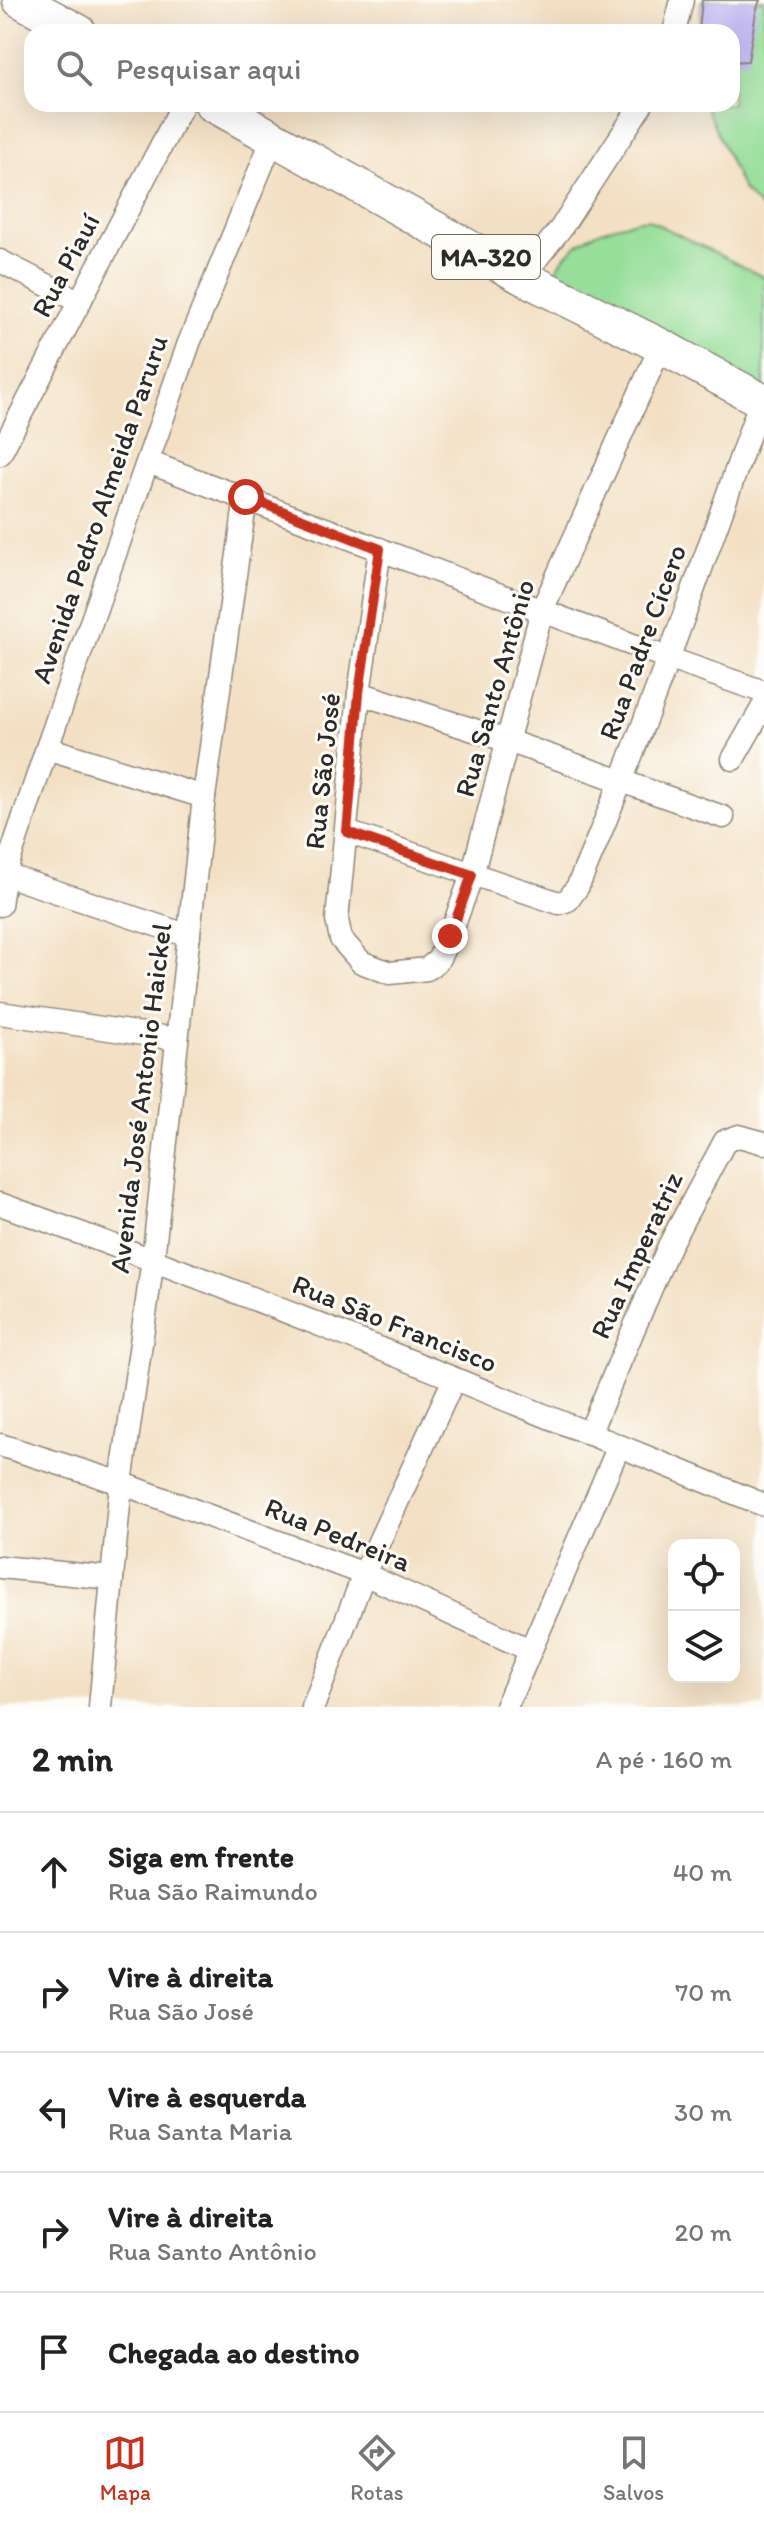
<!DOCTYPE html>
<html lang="pt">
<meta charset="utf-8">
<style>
:root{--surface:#fff;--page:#f2f2f2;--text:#222;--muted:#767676;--line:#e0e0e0;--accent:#c8321e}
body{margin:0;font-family:Itim,sans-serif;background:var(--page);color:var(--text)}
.controls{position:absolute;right:24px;bottom:24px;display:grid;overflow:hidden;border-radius:16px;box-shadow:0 8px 32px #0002}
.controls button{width:72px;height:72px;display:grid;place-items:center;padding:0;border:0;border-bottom:2px solid var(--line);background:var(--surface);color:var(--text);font:40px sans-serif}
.stop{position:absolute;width:24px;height:24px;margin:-18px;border:6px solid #c8321e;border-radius:50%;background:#fff}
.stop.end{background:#c8321e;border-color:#fff;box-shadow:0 2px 8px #0008}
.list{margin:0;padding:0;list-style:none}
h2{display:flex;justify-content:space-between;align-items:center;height:104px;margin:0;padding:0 32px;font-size:34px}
h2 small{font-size:26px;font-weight:400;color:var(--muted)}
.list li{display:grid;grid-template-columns:52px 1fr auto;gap:24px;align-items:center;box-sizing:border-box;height:120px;padding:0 32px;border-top:2px solid var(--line)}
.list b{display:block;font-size:30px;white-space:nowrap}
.list p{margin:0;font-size:26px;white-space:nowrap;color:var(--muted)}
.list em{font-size:26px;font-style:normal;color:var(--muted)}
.icon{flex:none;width:44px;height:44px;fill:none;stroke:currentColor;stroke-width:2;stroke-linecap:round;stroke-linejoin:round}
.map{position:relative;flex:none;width:764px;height:1707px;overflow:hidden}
.search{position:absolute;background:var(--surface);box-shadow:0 8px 32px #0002;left:24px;right:24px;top:24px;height:88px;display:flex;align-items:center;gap:20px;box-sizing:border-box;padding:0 28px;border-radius:24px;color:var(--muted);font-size:30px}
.sheet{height:704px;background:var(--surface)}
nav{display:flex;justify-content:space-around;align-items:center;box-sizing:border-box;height:112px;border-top:2px solid var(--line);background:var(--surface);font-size:22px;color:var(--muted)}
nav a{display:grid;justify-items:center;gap:4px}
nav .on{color:var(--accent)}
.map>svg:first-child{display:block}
</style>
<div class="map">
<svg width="764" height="1707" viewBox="0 0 764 1707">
<rect width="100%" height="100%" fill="#fdfcf7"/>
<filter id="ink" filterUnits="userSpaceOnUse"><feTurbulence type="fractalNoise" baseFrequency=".0125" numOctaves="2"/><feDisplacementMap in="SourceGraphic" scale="16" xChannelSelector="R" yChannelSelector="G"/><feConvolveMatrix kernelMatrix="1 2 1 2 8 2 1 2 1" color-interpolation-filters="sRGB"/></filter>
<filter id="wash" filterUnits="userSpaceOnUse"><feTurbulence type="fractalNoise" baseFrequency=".006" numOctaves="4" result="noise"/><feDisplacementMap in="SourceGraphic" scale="32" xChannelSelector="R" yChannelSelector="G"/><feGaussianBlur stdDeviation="1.8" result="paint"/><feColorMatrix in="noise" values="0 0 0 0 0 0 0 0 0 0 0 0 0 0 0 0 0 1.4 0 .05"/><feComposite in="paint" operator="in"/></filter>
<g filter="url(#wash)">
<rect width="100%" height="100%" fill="#f3e0c4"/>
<g fill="#96de99" stroke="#608462" stroke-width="2">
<polygon points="702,0 764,0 764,212 743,190 707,110 706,104 732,104 732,32 699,32"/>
<path d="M647,219L764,277V389L552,277C572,237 605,226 647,219Z"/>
</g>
<g id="blocks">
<polygon fill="#bbb0f3" points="702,0 760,0 756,12 748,61 732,62 732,32 699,32"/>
</g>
</g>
<g filter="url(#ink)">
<use href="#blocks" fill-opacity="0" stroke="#8f8678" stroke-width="2"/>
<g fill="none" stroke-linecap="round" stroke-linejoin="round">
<defs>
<g id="minor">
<polyline points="674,32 682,0"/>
<polyline points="0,261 80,302"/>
<polyline points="522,277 561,228 642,104"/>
<polyline points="0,454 183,104"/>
<polyline points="148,462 670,659 764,692"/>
<polyline points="380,549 359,693 337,920 341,939 361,962 390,973 427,969 438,960 450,936 472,875 542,610 661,346"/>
<polyline points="359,693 508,741 723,817"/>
<polyline points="47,748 204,797"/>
<polyline points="733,759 764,705"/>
<path d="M347,832L559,903L568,900L578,886C646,727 703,564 761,400"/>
<polyline points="0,873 189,936"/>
<polyline points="0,905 5,873 47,748 189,343 273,138"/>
<polyline points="0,1013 177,1039"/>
<path d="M0,1204C258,1296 511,1402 764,1505"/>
<polyline points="589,1434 669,1246 725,1141 739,1136 764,1143"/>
<polyline points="0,1445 121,1483 364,1574 530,1650"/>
<polyline points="0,1567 112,1578"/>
<polyline points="100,1707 121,1483 153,1259 204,797 246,497"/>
<polyline points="313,1707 364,1574 454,1379"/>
<polyline points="506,1707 619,1446"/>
</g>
<g id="primary">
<polyline points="20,0 79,32"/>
<polyline points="212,104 522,277 661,346 764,402"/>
</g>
</defs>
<use href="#minor" stroke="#8f8678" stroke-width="25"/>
<use href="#primary" stroke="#8f8678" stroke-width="37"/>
<use href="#minor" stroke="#fff" stroke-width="22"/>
<use href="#primary" stroke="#fff" stroke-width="34"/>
</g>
</g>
<g fill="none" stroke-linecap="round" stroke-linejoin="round" filter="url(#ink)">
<polyline stroke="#c8321e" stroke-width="10" points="246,497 380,549 359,693 347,832 472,875 450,936"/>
</g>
<g text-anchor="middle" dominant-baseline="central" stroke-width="6" stroke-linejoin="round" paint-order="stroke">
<rect fill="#fdfcf7" stroke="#6a6a68" stroke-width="2" x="432" y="235" width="108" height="44" rx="6"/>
<g font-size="26" font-weight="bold" fill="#2b2b2b">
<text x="486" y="257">MA-320</text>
</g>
<g font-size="28" fill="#2b2b2b" stroke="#fdfcf7">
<text transform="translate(65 265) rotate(-62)">Rua Piauí</text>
<text transform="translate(99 509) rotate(-71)">Avenida Pedro Almeida Paruru</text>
<text transform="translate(642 642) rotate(-70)">Rua Padre Cícero</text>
<text transform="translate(494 688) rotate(-74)">Rua Santo Antônio</text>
<text transform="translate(322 771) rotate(-84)">Rua São José</text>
<text transform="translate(140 1098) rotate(-83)">Avenida José Antonio Haickel</text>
<text transform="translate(636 1255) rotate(-65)">Rua Imperatriz</text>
<text transform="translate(395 1323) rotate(22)">Rua São Francisco</text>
<text transform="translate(338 1534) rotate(22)">Rua Pedreira</text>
</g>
</g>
</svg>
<div class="controls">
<button><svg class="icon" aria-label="locate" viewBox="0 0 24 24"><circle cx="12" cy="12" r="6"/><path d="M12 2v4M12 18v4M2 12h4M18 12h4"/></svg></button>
<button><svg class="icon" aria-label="layers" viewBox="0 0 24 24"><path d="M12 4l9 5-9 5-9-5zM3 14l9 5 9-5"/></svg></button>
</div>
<div class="stop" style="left:246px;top:497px"></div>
<div class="stop end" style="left:450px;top:936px"></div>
<div class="search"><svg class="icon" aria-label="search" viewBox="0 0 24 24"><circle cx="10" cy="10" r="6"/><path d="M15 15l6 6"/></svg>Pesquisar aqui</div>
</div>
<section class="sheet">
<h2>2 min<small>A pé · 160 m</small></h2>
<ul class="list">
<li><svg class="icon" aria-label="ahead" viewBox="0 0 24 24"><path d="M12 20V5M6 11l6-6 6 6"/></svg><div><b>Siga em frente</b><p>Rua São Raimundo</p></div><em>40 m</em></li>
<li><svg class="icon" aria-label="right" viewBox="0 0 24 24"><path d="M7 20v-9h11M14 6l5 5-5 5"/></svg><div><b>Vire à direita</b><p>Rua São José</p></div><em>70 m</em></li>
<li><svg class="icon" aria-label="left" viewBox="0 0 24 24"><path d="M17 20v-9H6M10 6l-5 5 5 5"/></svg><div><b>Vire à esquerda</b><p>Rua Santa Maria</p></div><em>30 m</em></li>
<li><svg class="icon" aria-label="right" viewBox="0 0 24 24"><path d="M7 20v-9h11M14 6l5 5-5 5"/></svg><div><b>Vire à direita</b><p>Rua Santo Antônio</p></div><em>20 m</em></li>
<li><svg class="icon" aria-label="arrive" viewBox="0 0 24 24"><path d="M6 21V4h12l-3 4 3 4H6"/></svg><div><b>Chegada ao destino</b></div></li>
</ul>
</section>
<nav>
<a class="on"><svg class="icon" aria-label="map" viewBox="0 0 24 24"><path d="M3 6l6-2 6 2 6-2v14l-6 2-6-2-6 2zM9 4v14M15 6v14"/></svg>Mapa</a>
<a><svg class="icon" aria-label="directions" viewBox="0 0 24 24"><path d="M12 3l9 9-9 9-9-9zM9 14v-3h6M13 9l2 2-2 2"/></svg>Rotas</a>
<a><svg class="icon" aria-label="saved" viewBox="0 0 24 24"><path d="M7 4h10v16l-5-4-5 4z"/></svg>Salvos</a>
</nav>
